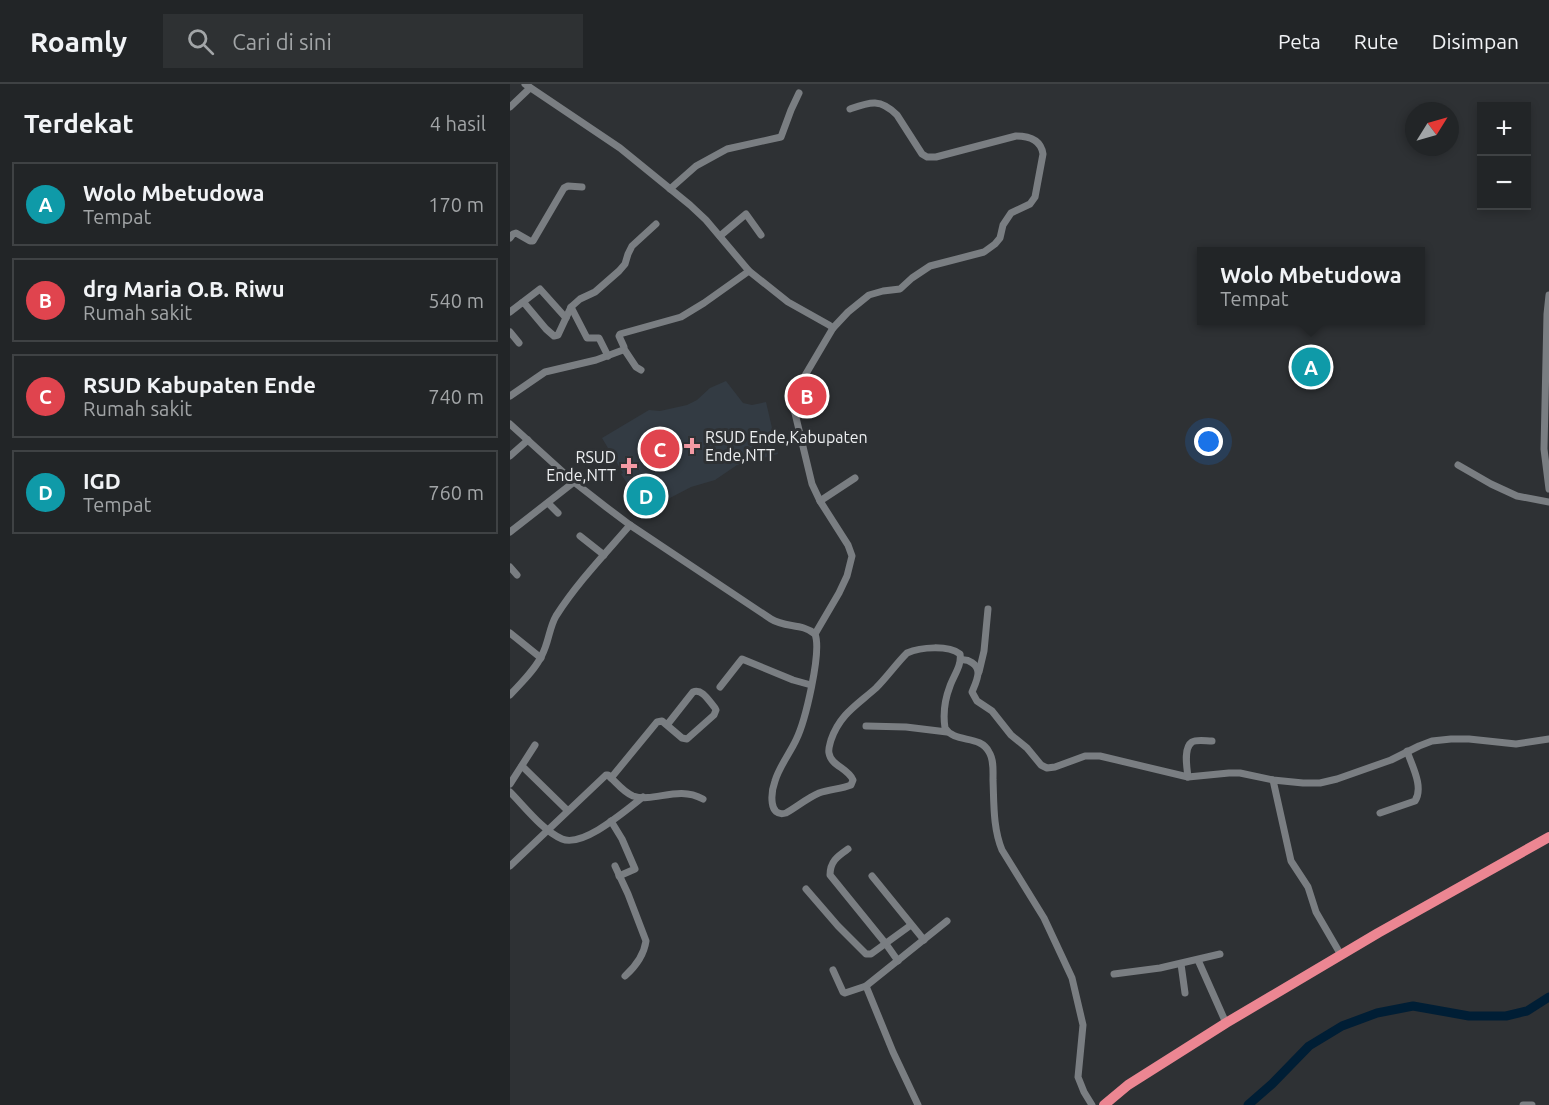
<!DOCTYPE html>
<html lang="id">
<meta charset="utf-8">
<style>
:root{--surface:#222527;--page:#2e3133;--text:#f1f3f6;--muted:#a2a5a7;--line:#3f4244;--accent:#db2777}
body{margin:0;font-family:Ubuntu,sans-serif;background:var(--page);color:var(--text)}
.controls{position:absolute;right:18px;top:18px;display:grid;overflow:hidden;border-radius:0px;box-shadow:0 3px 9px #0003}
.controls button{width:54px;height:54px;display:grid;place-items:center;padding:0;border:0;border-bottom:2px solid var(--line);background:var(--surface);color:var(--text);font:30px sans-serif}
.compass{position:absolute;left:895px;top:18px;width:54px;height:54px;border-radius:50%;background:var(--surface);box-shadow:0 3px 9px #0003;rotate:53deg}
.you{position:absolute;left:699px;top:358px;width:21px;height:21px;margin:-15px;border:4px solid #fff;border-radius:50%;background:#1a73e8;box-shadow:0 0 0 9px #1a73e833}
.badge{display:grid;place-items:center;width:39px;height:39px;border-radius:50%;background:var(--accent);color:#fff;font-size:20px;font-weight:700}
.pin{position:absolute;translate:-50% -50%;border:3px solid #fff;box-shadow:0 2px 6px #0006}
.popup{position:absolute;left:687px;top:163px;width:228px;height:78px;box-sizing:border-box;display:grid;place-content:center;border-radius:0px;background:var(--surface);filter:drop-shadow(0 2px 4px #0005);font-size:20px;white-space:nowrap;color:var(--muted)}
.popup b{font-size:22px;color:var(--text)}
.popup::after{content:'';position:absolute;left:50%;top:100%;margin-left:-12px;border:12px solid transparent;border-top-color:var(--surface)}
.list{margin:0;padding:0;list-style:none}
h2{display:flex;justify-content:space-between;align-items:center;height:78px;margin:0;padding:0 24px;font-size:26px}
h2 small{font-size:20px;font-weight:400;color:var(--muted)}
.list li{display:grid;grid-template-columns:39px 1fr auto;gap:18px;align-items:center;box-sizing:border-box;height:84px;margin:0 12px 12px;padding:0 12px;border:2px solid var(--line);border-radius:0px}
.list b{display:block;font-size:22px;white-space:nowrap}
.list p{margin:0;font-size:20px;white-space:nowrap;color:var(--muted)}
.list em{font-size:20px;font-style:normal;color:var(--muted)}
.icon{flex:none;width:33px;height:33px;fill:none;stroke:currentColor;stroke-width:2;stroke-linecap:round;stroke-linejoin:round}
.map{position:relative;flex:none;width:1039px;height:1021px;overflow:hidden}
header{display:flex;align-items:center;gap:36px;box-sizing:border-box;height:84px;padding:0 30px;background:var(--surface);border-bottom:2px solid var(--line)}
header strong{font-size:28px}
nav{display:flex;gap:33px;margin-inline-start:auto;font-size:21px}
.search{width:420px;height:54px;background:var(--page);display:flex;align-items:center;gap:15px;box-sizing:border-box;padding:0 21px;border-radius:0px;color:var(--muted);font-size:22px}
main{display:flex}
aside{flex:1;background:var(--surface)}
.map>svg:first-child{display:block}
</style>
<header>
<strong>Roamly</strong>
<div class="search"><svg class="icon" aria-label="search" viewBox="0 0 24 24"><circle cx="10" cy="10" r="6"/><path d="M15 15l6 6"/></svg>Cari di sini</div>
<nav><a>Peta</a><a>Rute</a><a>Disimpan</a></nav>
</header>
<main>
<aside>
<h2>Terdekat<small>4 hasil</small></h2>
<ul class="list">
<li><span class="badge" style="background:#0f9aa8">A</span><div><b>Wolo Mbetudowa</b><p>Tempat</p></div><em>170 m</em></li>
<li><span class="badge" style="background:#e0444e">B</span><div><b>drg Maria O.B. Riwu</b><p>Rumah sakit</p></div><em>540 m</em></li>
<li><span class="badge" style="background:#e0444e">C</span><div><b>RSUD Kabupaten Ende</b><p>Rumah sakit</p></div><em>740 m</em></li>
<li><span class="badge" style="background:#0f9aa8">D</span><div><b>IGD</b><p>Tempat</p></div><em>760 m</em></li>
</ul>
</aside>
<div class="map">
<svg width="1039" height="1021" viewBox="0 0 1039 1021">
<rect width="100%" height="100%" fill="#2e3134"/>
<polygon fill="#333b43" points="216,297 233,319 242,321 256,318 268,370 227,381 205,396 181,403 135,427 111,390 113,389 92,354 139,326 150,327 177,321 187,316 200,304"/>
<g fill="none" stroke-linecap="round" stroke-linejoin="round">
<polyline stroke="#001e35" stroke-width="9" points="738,1021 762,1000 799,962 832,942 867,929 903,922 959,932 996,932 1017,927 1039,913"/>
<g stroke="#7a7e82" stroke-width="7">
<polyline points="15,0 110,64 180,121 196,136 239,187 278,218 319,241 323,244 287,305 283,321 302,400 310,417 338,461 342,472 337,492 329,509 305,550"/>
<polyline points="0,23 20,4"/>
<polyline points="160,105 186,82 217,65 271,53 281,26 289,9"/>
<polyline points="210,152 236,130 251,151"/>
<polyline points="0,154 3,150 6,149 20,157 23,157 54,104 58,102 72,103"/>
<polyline points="1039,211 1037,230 1034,365 1039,405"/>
<polyline points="12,219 15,220 36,245 44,252 48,251 61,223 70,215 85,208 109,187 115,180 118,170 122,162 146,140"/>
<polyline points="61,223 77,254 89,254 98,272"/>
<polyline points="0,228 30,205 56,234"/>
<path d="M323,244L338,228L359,211L373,207L390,205L402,194L420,182L474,168L485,160L490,154L493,141L501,129L520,120L525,113L533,70C531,56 519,52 506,52L426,73H417L412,70L387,31C370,14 360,18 340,25"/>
<polyline points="0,248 9,259"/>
<polyline points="114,265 126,283 131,286"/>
<polyline points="0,312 35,288 86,276 113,266 114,263 109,252 110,250 171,233 194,219 239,187"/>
<path d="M0,340L64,398L96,423L120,441L261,535C275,544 292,539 305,550C312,568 295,638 286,656C280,669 269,683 265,697C261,708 258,734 276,729C287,723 297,714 309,709C320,705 331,705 341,701L343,696C338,684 321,682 319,669C318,665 320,660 321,656C330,630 347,621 366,604C377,593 386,580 397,569C411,563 438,561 450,570C452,581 444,591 440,602C435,615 433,631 435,644C445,660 470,650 479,668C484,676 483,687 483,696C484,720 483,744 492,766L534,834L562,894L573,941L568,993L574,1008L582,1021"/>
<polyline points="0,372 18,356"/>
<polyline points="948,381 981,400 1007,412 1039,418"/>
<polyline points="310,417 345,394"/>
<polyline points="38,419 48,429"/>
<polyline points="0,448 64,398"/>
<polyline points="70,452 94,471"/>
<polyline points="0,483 7,491"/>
<polyline points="0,549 31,574"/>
<path d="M451,576C458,575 468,580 468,589C468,595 464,603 462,608L467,617L482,627L501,651L517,664L531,681L537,684L545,683L575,672H590L678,693L719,689H730L763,696L793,699H810L827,695L881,676L909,662L922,657L941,655H959L1006,660L1039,655"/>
<polyline points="469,588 474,567 478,525"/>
<polyline points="210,603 232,575 283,596 301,601"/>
<path d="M0,611C11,599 25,586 32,571C39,558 39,544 46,532C67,499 95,470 120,441"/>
<polyline points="356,642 396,643 437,648"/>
<polyline points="12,682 57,726"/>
<path d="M678,693C677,684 673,664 682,658C687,655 696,657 702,657"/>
<path d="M101,694L147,638L152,637L172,654L177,655L204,631L206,626L205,624C199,617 192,604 183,608L157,641"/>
<polyline points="763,696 781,777 798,803 806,828 831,871"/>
<polyline points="0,700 25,661"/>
<path d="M0,708C14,722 33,747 52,755C73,764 116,726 133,713"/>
<path d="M870,729L905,717C914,703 902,682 897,667"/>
<polyline points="101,737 112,755 125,785 109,792"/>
<path d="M338,765C328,772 320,777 320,791L376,860L388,877"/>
<path d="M0,782L96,691H98C106,698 113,708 123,712C145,719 167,701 193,715"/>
<path d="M105,782L118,810L136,857C134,871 125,883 115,892"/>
<polyline points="362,792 414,856"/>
<polyline points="296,805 328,842 356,870 361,870 401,841"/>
<polyline points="688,876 716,939"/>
<polyline points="671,880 675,909"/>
<polyline points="323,886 333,908 335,909 356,902 437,837"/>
<polyline points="604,890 650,884 710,870"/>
<polyline points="356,902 383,968 408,1021"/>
<polyline points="1013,1021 1022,1021"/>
</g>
<polyline stroke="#ec8692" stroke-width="10" points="594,1021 618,1001 716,939 868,849 1039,753"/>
</g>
<g fill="#f49aa4" stroke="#2e3134" stroke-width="2">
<path d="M179 353h6v6h6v6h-6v6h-6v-6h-6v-6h6z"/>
<path d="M116 373h6v6h6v6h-6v6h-6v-6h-6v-6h6z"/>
</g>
<g text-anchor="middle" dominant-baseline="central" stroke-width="6" stroke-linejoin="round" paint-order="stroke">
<g font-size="16" fill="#eceef0" stroke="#2e3134" text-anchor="start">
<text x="195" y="353">RSUD Ende,Kabupaten<tspan x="195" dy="18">Ende,NTT</tspan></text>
<text x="106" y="373" text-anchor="end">RSUD<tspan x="106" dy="18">Ende,NTT</tspan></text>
</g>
</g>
</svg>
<div class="controls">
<button>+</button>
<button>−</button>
</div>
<svg class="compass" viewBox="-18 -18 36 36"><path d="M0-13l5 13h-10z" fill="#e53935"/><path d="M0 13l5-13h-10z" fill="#a2a5a7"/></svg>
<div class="you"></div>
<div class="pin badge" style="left:801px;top:283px;background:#0f9aa8">A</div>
<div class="popup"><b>Wolo Mbetudowa</b>Tempat</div>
<div class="pin badge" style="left:297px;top:312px;background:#e0444e">B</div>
<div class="pin badge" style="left:150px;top:365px;background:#e0444e">C</div>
<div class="pin badge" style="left:136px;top:412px;background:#0f9aa8">D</div>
</div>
</main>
